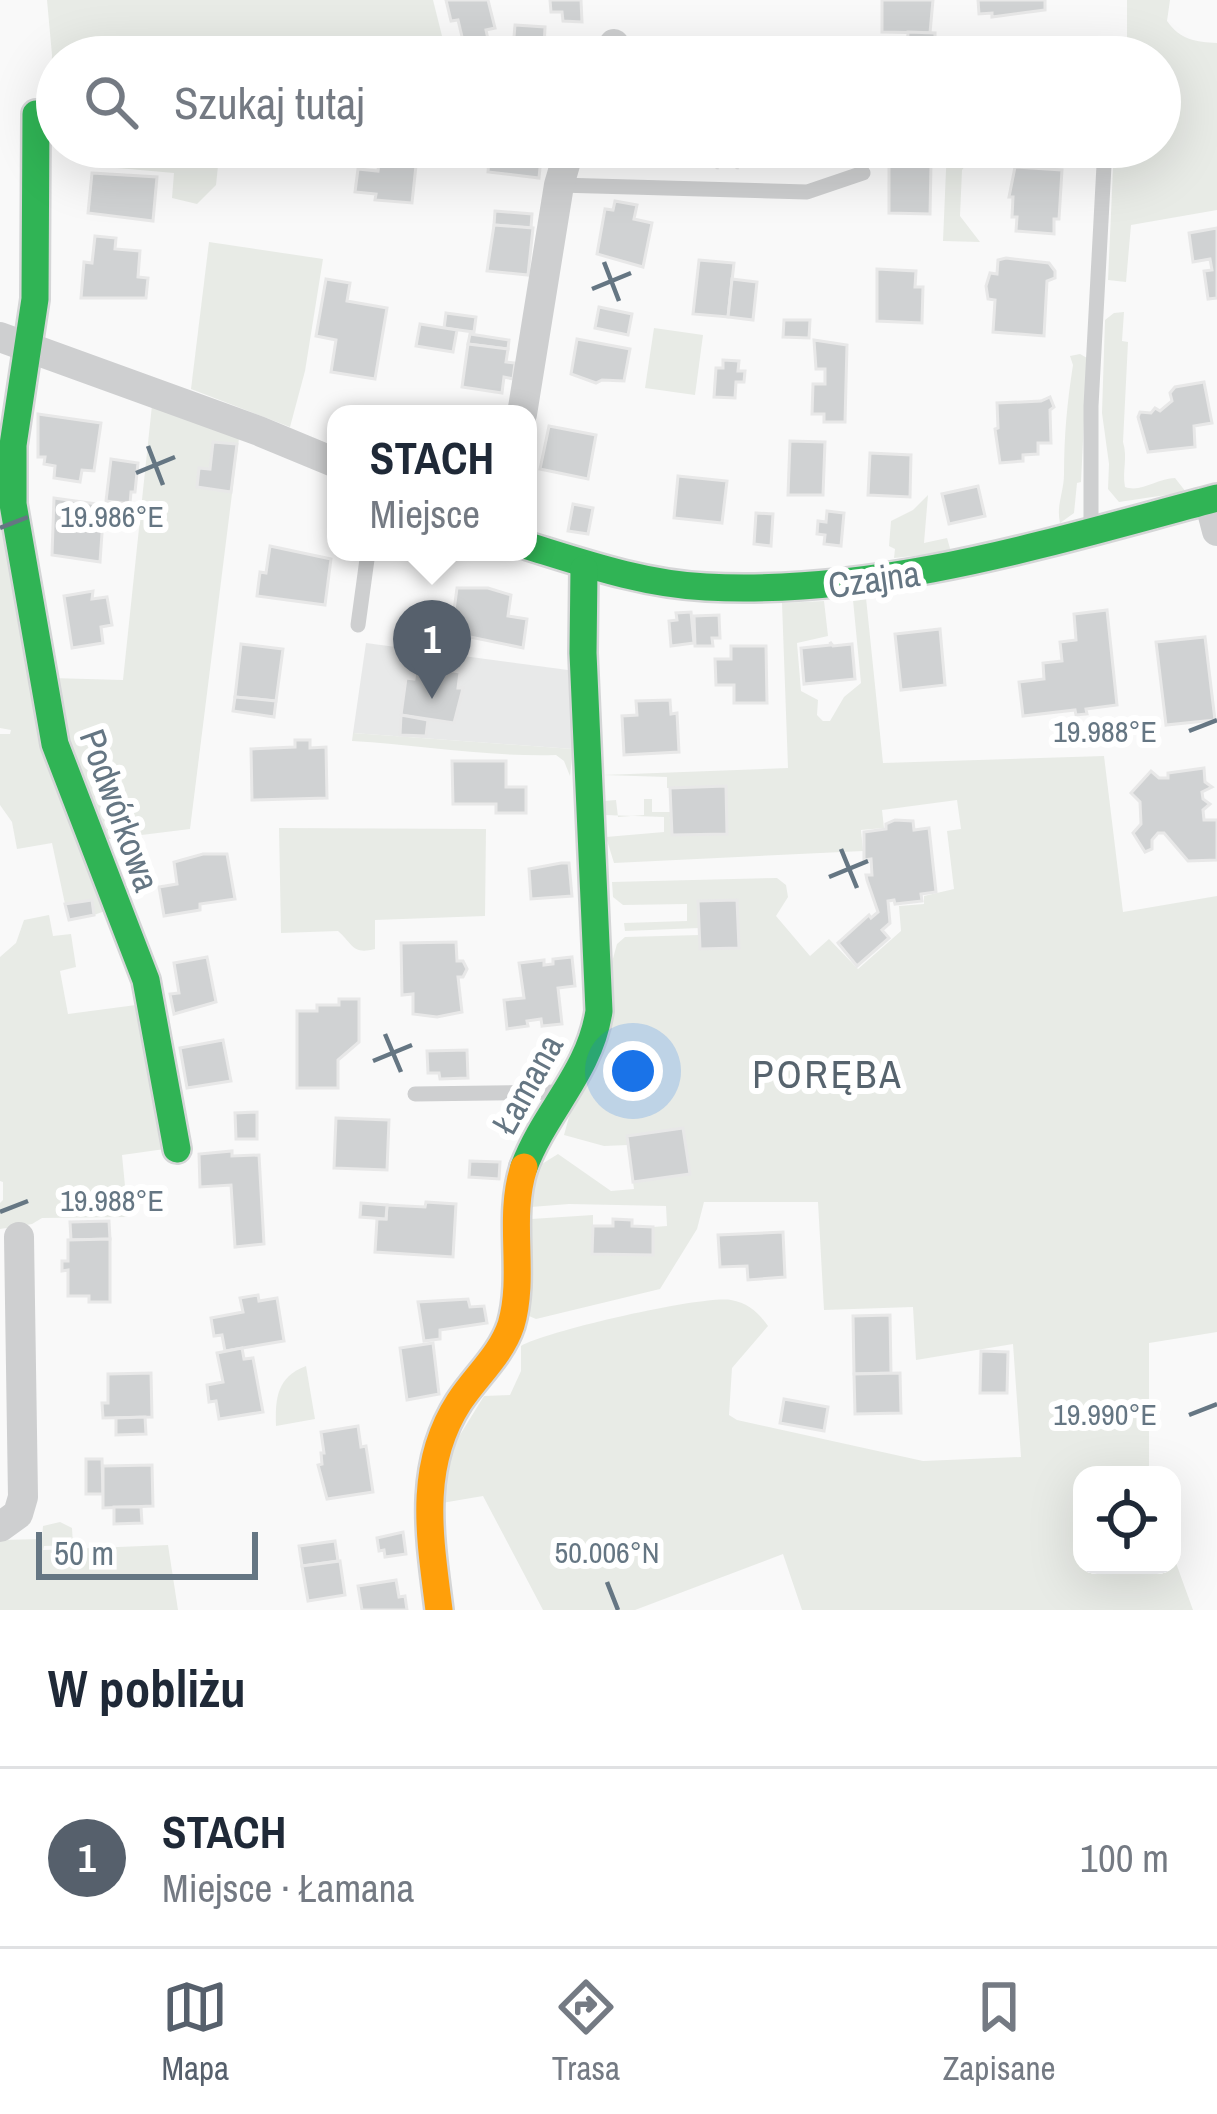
<!DOCTYPE html>
<html lang="pl">
<meta charset="utf-8">
<style>
:root{--surface:#fff;--page:#f2f2f3;--text:#1f2937;--muted:#747a83;--line:#e0e1e3;--accent:#56606c}
body{margin:0;font-family:"Archivo Narrow",sans-serif;background:var(--page);color:var(--text)}
.controls{position:absolute;right:36px;bottom:36px;display:grid;overflow:hidden;border-radius:24px;box-shadow:0 12px 48px #0002}
.controls button{width:108px;height:108px;display:grid;place-items:center;padding:0;border:0;border-bottom:3px solid var(--line);background:var(--surface);color:var(--text);font:60px sans-serif}
.scale{position:absolute;left:36px;bottom:30px;width:222px;box-sizing:border-box;padding-left:12px;border:6px solid #657683;border-top:0;font-size:33px;line-height:42px;white-space:nowrap;color:#657683;-webkit-text-stroke:9px #fff;paint-order:stroke}
.you{position:absolute;left:633px;top:1071px;width:42px;height:42px;margin:-30px;border:9px solid #fff;border-radius:50%;background:#1a73e8;box-shadow:0 0 0 18px #1a73e833}
.badge{display:grid;place-items:center;width:78px;height:78px;border-radius:50%;background:var(--accent);color:#fff;font-size:39px;font-weight:700}
.pin{position:absolute;translate:-50% -99px;filter:drop-shadow(0 3px 6px #0008)}
.pin::after{content:'';position:absolute;top:63px;width:42px;height:36px;background:inherit;clip-path:polygon(0 0,100% 0,50% 100%)}
.popup{position:absolute;left:327px;top:405px;width:210px;height:156px;box-sizing:border-box;display:grid;place-content:center;border-radius:24px;background:var(--surface);filter:drop-shadow(0 3px 9px #0005);font-size:39px;white-space:nowrap;color:var(--muted)}
.popup b{font-size:45px;color:var(--text)}
.popup::after{content:'';position:absolute;left:50%;top:100%;margin-left:-24px;border:24px solid transparent;border-top-color:var(--surface)}
.list{margin:0;padding:0;list-style:none}
h2{display:flex;justify-content:space-between;align-items:center;height:156px;margin:0;padding:0 48px;font-size:51px}
h2 small{font-size:39px;font-weight:400;color:var(--muted)}
.list li{display:grid;grid-template-columns:78px 1fr auto;gap:36px;align-items:center;box-sizing:border-box;height:180px;padding:0 48px;border-top:3px solid var(--line)}
.list b{display:block;font-size:45px;white-space:nowrap}
.list p{margin:0;font-size:39px;white-space:nowrap;color:var(--muted)}
.list em{font-size:39px;font-style:normal;color:var(--muted)}
.icon{flex:none;width:66px;height:66px;fill:none;stroke:currentColor;stroke-width:2;stroke-linecap:round;stroke-linejoin:round}
.map{position:relative;flex:none;width:1217px;height:1610px;overflow:hidden}
.search{position:absolute;background:var(--surface);box-shadow:0 12px 48px #0002;left:36px;right:36px;top:36px;height:132px;display:flex;align-items:center;gap:30px;box-sizing:border-box;padding:0 42px;border-radius:66px;color:var(--muted);font-size:45px}
.sheet{height:336px;background:var(--surface)}
nav{display:flex;justify-content:space-around;align-items:center;box-sizing:border-box;height:168px;border-top:3px solid var(--line);background:var(--surface);font-size:33px;color:var(--muted)}
nav a{display:grid;justify-items:center;gap:6px}
nav .on{color:var(--accent)}
.map>svg:first-child{display:block}
</style>
<div class="map">
<svg width="1217" height="1610" viewBox="0 0 1217 1610">
<rect width="100%" height="100%" fill="#f9f9f9"/>
<polygon fill="#e8e9e9" points="366,643 568,670 573,749 353,733"/>
<g fill="#e8ebe6">
<polygon points="47,0 433,0 444,44 443,57 57,57 57,147 48,142 52,55"/>
<path d="M1127,0H1170L1167,21C1180,40 1196,42 1217,43V210L1131,225L1126,282L1108,280L1114,147H1160V57H1127Z"/>
<polygon points="57,147 220,147 216,185 197,204 172,198 174,173 95,166"/>
<polygon points="947,147 1060,147 1060,152 976,152 962,170 960,216 980,242 943,241"/>
<polygon points="209,242 323,259 305,371 290,427 191,389"/>
<path d="M1124,312L1122,341L1128,342L1123,442C1128,459 1122,470 1125,487C1141,493 1158,478 1175,478L1186,492L1119,502L1108,489L1109,464L1102,413L1105,320L1114,313Z"/>
<polygon points="654,328 703,335 695,395 645,388"/>
<path d="M1080,354L1087,358L1081,482L1077,483L1074,513L1060,523C1056,505 1064,492 1064,474C1064,436 1067,403 1073,365L1070,356Z"/>
<polygon points="152,405 239,438 190,829 101,840 51,678 123,680"/>
<polygon points="0,452 105,911 94,915 91,900 65,904 52,843 17,849 12,822 0,805 0,734 10,734 11,730 0,728"/>
<polygon points="928,495 924,543 947,538 951,552 894,558 895,549 889,546 891,521 913,510"/>
<path d="M866,598L883,763L1104,756L1123,912L1217,896V1332L1149,1343V1475H1082V1565H1172V1552L1193,1610H802L783,1554L635,1610H543L483,1496L436,1504L445,1459L484,1396L510,1395L521,1371V1346C546,1331 703,1295 731,1300C748,1303 758,1312 768,1326L732,1368L729,1415L737,1420L923,1461L1021,1457L1013,1344L916,1360L913,1307L824,1310L818,1202H704L697,1229L660,1289L536,1319L529,1316L531,1219L593,1215V1254L652,1255L653,1227L667,1226L666,1206L569,1204L531,1207L537,1167L558,1154L611,1191L634,1189L633,1182L690,1174L628,1136V1145L604,1146L564,1135L617,944L625,937L699,935L701,949L739,947L737,900L699,901V928L625,931L624,923L687,921V904L623,905L613,897L612,882L777,878L786,885L788,897L776,916L810,956L829,939L858,969L901,931L899,906L924,904V896L954,889L947,831L961,829L957,800L882,810L884,828L861,830L863,851L614,863L606,837L664,832V817L605,815L604,801L616,800L618,817L644,815V799H652V812H671L672,835L725,787L667,788V777L603,775L788,768L782,603L824,601L828,636L797,643L801,691L818,700L817,715L823,721H830L844,697L861,683L853,600Z"/>
<path d="M353,733L573,749L570,776L564,761L556,755C487,757 420,745 352,741Z"/>
<path d="M279,828L486,829L485,916L375,920V949C352,955 353,944 338,931L281,933Z"/>
<polygon points="49,915 53,936 71,934 76,967 60,971 68,1014 136,1005 165,1149 122,1155 128,1217 42,1218 32,1224 0,1229 0,1203 3,1200 3,1182 0,1181 0,957 16,943 24,920"/>
<path d="M306,1366L315,1419L276,1426C275,1398 277,1377 306,1366Z"/>
<polygon points="60,1522 72,1528 73,1545 44,1546 43,1550 168,1545 178,1610 0,1610 0,1540 42,1539 43,1526"/>
</g>
<g fill="#d0d2d3" stroke="#e8e8e8" stroke-width="3">
<polygon points="446,0 488,0 495,28 486,30 489,44 493,44 491,57 461,57 463,41 458,20 451,21"/>
<polygon points="550,0 581,0 582,22 563,21 562,12 551,12"/>
<polygon points="882,0 933,0 930,33 882,32"/>
<polygon points="978,0 1045,0 1045,10 992,17 992,13 979,14"/>
<polygon points="515,25 545,27 544,50 513,48"/>
<polygon points="908,32 935,33 935,53 907,52"/>
<polygon points="721,45 746,46 746,52 761,53 761,57 720,57"/>
<polygon points="381,147 418,147 412,203 375,200 376,194 355,192 358,169 378,171"/>
<polygon points="490,147 542,147 539,178 488,172"/>
<polygon points="718,147 758,147 758,164 739,164 737,169 737,163 719,162 717,169"/>
<polygon points="890,147 931,147 931,164 889,163"/>
<polygon points="889,163 931,164 930,214 889,213"/>
<polygon points="1015,167 1062,170 1059,219 1054,219 1054,234 1016,231 1017,217 1012,217 1013,197 1009,197"/>
<polygon points="92,173 157,177 153,221 88,213"/>
<polygon points="615,201 637,205 634,219 652,223 643,267 597,254 605,209 613,210"/>
<polygon points="495,211 532,214 531,228 494,225"/>
<polygon points="494,225 533,228 528,275 487,271"/>
<polygon points="1217,228 1217,298 1208,299 1204,271 1212,270 1210,259 1193,262 1189,233"/>
<polygon points="95,236 116,238 115,249 140,251 138,277 148,278 146,298 81,298 84,262 92,263"/>
<polygon points="1006,258 1049,263 1055,271 1055,278 1047,281 1044,336 993,332 995,300 988,299 986,286 990,273 997,274 998,260"/>
<polygon points="699,260 734,263 728,317 693,314"/>
<polygon points="877,269 916,271 915,287 923,287 922,323 877,321"/>
<polygon points="326,279 350,283 347,301 387,308 375,379 331,372 336,340 316,336"/>
<polygon points="732,279 757,282 753,320 728,317"/>
<polygon points="599,307 632,314 628,335 595,328"/>
<polygon points="446,313 476,317 474,332 444,328"/>
<polygon points="784,320 810,320 809,338 783,337"/>
<polygon points="420,324 457,330 453,352 416,346"/>
<polygon points="470,334 509,340 508,349 468,344"/>
<polygon points="577,339 630,349 624,381 602,380 596,383 571,374"/>
<polygon points="814,340 847,345 845,422 824,422 824,414 812,414 813,384 825,384 825,369 816,369"/>
<polygon points="468,344 508,349 506,362 515,363 513,379 504,377 502,393 462,387"/>
<polygon points="723,360 739,361 738,371 745,371 744,382 736,382 735,398 714,397 716,368 723,368"/>
<polygon points="1204,382 1212,423 1194,426 1195,447 1148,452 1138,417 1140,412 1151,413 1155,408 1160,411 1172,401 1170,393 1175,387"/>
<polygon points="1050,397 1054,407 1050,410 1051,443 1038,443 1038,454 1023,455 1023,461 1000,463 995,429 998,428 997,403 1041,401"/>
<polygon points="38,414 101,423 94,471 82,470 80,482 54,478 55,466 44,464 45,457 38,457"/>
<polygon points="549,426 596,435 588,479 540,469"/>
<polygon points="790,441 825,442 823,495 788,495"/>
<polygon points="213,442 237,444 231,492 197,487 199,468 210,469"/>
<polygon points="870,453 911,455 910,497 868,495"/>
<polygon points="111,459 138,463 135,492 131,492 130,504 106,501"/>
<polygon points="678,476 727,481 722,523 674,518"/>
<polygon points="978,486 985,516 949,524 942,494"/>
<polygon points="54,498 104,505 100,562 52,555"/>
<polygon points="573,504 593,508 588,534 568,531"/>
<polygon points="827,511 844,513 841,546 824,544 825,535 817,534 818,521 826,522"/>
<polygon points="756,513 773,514 771,546 754,544"/>
<polygon points="270,546 331,559 325,605 257,596 260,572 266,573"/>
<polygon points="457,588 488,588 511,595 508,616 527,619 523,648 451,633"/>
<polygon points="93,591 92,599 107,597 112,625 101,627 103,643 72,648 64,596"/>
<polygon points="1107,610 1117,705 1086,709 1087,714 1076,715 1075,710 1023,716 1019,682 1044,679 1043,663 1062,661 1060,642 1076,640 1074,614"/>
<polygon points="691,612 694,643 671,646 669,621 677,620 676,613"/>
<polygon points="719,615 720,638 712,638 713,646 695,646 694,616"/>
<polygon points="940,629 945,685 901,690 895,634"/>
<polygon points="1205,637 1215,720 1166,725 1156,642"/>
<polygon points="830,642 833,646 852,644 855,679 804,684 801,648 831,645"/>
<polygon points="241,644 283,649 276,701 235,697"/>
<polygon points="731,646 766,646 767,703 734,703 734,685 716,685 715,659 731,659"/>
<polygon points="416,666 460,672 458,688 463,688 454,723 401,715 406,678 414,679"/>
<polygon points="235,697 276,701 274,717 233,711"/>
<polygon points="670,700 671,714 677,713 679,752 624,755 622,716 637,715 636,701"/>
<polygon points="401,715 428,720 426,736 400,735"/>
<polygon points="295,740 310,740 310,748 326,747 327,798 252,800 251,749 295,747"/>
<polygon points="452,761 506,761 506,787 526,787 526,813 496,813 496,804 453,804"/>
<polygon points="1204,768 1205,782 1212,787 1202,792 1203,799 1210,804 1203,810 1204,820 1217,820 1217,860 1188,861 1164,833 1158,833 1152,840 1152,849 1145,852 1133,833 1141,824 1140,802 1131,793 1151,771 1159,778 1168,778 1168,773"/>
<polygon points="726,786 727,834 672,835 670,788"/>
<polygon points="895,820 913,821 914,830 929,828 936,892 921,894 922,901 895,904 894,900 888,901 890,923 882,930 889,938 857,966 838,943 869,915 871,918 878,912 867,880 866,875 872,875 871,859 864,860 864,832 886,829 886,824"/>
<polygon points="203,854 227,854 235,899 200,904 200,910 164,916 159,887 177,884 174,862"/>
<polygon points="561,863 569,863 572,896 531,899 529,869"/>
<polygon points="92,900 94,915 69,920 65,904"/>
<polygon points="737,900 739,948 700,949 698,901"/>
<polygon points="456,942 457,961 463,961 467,969 463,977 458,977 462,1012 437,1017 413,1014 413,994 402,995 401,943"/>
<polygon points="207,957 216,1002 174,1014 170,994 179,993 174,963"/>
<polygon points="572,957 575,986 558,988 562,1024 542,1026 541,1019 527,1021 528,1026 507,1029 504,1000 524,998 519,963 544,960 544,965 553,964 553,959"/>
<polygon points="339,999 359,999 359,1042 338,1060 338,1088 297,1088 297,1011 317,1011 317,1005 339,1005"/>
<polygon points="223,1040 231,1081 187,1088 180,1048"/>
<polygon points="467,1050 468,1078 440,1079 439,1073 428,1073 427,1051"/>
<polygon points="257,1112 257,1139 236,1139 235,1113"/>
<polygon points="336,1118 389,1120 387,1170 334,1168"/>
<polygon points="683,1128 690,1174 633,1182 627,1136"/>
<polygon points="232,1151 232,1156 259,1155 264,1244 235,1247 231,1185 200,1187 199,1154"/>
<polygon points="470,1161 500,1162 499,1179 469,1177"/>
<polygon points="426,1202 456,1204 453,1257 375,1252 377,1219 386,1219 387,1205 425,1207"/>
<polygon points="361,1203 387,1205 386,1219 360,1217"/>
<polygon points="613,1219 632,1220 632,1226 653,1227 653,1255 592,1254 593,1226 613,1226"/>
<polygon points="109,1221 110,1239 71,1240 70,1222"/>
<polygon points="783,1232 785,1277 748,1280 747,1266 720,1267 718,1235"/>
<polygon points="110,1239 110,1302 89,1302 89,1296 68,1296 68,1270 62,1271 62,1261 68,1261 68,1240"/>
<polygon points="258,1295 259,1301 277,1298 284,1341 225,1351 222,1335 214,1336 211,1318 243,1312 240,1298"/>
<polygon points="468,1299 470,1307 484,1306 487,1323 440,1330 440,1339 424,1341 418,1302"/>
<polygon points="890,1315 891,1373 854,1374 853,1316"/>
<polygon points="433,1343 439,1394 407,1400 400,1348"/>
<polygon points="242,1348 244,1359 253,1358 263,1412 219,1419 216,1401 209,1402 207,1385 223,1382 217,1353"/>
<polygon points="981,1351 1008,1352 1007,1393 980,1393"/>
<polygon points="151,1373 152,1417 103,1418 102,1403 108,1403 108,1374"/>
<polygon points="900,1373 901,1413 855,1414 854,1374"/>
<polygon points="784,1399 828,1407 824,1431 780,1423"/>
<polygon points="145,1417 146,1434 116,1435 116,1418"/>
<polygon points="358,1426 361,1447 366,1446 373,1492 327,1499 318,1465 322,1464 321,1453 324,1453 321,1432"/>
<polygon points="86,1459 102,1459 103,1494 86,1494"/>
<polygon points="152,1465 153,1506 103,1508 103,1466"/>
<polygon points="114,1507 141,1507 142,1523 114,1524"/>
<polygon points="403,1532 406,1554 385,1557 384,1550 379,1551 377,1538"/>
<polygon points="335,1541 338,1561 302,1566 299,1546"/>
<polygon points="340,1561 345,1595 308,1601 302,1566"/>
<polygon points="396,1580 399,1597 405,1596 407,1610 362,1610 358,1586"/>
</g>
<g fill="none" stroke-linecap="round" stroke-linejoin="round">
<defs>
<g id="fast">
<polyline points="36,114 35,299 13,445 13,504 55,744 146,980 177,1149"/>
<path d="M528,546C586,564 644,584 706,587C881,596 1050,542 1217,498"/>
<path d="M524,1167C545,1111 590,1072 599,1011L583,653L584,569"/>
</g>
<path id="slow" d="M439,1610C430,1538 417,1467 459,1402C476,1376 501,1355 511,1325C526,1274 507,1219 524,1167"/>
</defs>
<use href="#fast" stroke="#d5d6d7" stroke-width="32"/>
<use href="#slow" stroke="#d5d6d7" stroke-width="32"/>
<g stroke="#cecfd0" stroke-width="15">
<polyline points="1103,44 1107,57"/>
<polyline points="559,185 807,192 863,173"/>
<polyline points="1091,528 1091,406 1105,147"/>
<polyline points="358,625 368,552"/>
<polyline points="415,1094 563,1092"/>
</g>
<g stroke="#cecfd0" stroke-width="30">
<polyline points="605,57 614,44"/>
<polyline points="0,337 259,431 336,463"/>
<polyline points="522,414 559,185 570,147"/>
<polyline points="1209,500 1217,531"/>
<polyline points="0,1527 18,1514 23,1497 19,1237"/>
</g>
<use href="#fast" stroke="#30b455" stroke-width="27"/>
<use href="#slow" stroke="#ff9f0a" stroke-width="27"/>
</g>
<path fill="none" stroke="#657683" stroke-width="4.5" d="M604,262L619,301M592,289L631,273M148,446L163,485M136,473L175,457M0,528L28,517M1189,731L1217,720M841,849L857,888M829,877L868,861M385,1034L401,1072M373,1061L412,1045M0,1212L28,1201M1189,1415L1217,1404M607,1582L618,1610"/>
<g text-anchor="middle" dominant-baseline="central" stroke-width="12" stroke-linejoin="round" paint-order="stroke">
<g font-size="36" fill="#657683" stroke="#fff">
<text transform="translate(874 579) rotate(-8)">Czajna</text>
<text transform="translate(120 810) rotate(70)">Podwórkowa</text>
<text transform="translate(527 1084) rotate(-61)">Łamana</text>
</g>
<g font-size="39" letter-spacing="3" fill="#57646e" stroke="#fff">
<text x="828" y="1074">PORĘBA</text>
</g>
</g>
<g font-size="30" text-anchor="middle" fill="#657683" stroke="#fff" stroke-width="12" stroke-linejoin="round" paint-order="stroke">
<text x="112" y="527">19.986°E</text>
<text x="1105" y="742">19.988°E</text>
<text x="112" y="1211">19.988°E</text>
<text x="1105" y="1425">19.990°E</text>
<text x="607" y="1563">50.006°N</text>
</g>
</svg>
<div class="controls">
<button><svg class="icon" aria-label="locate" viewBox="0 0 24 24"><circle cx="12" cy="12" r="6"/><path d="M12 2v4M12 18v4M2 12h4M18 12h4"/></svg></button>
</div>
<div class="scale">50 m</div>
<div class="you"></div>
<div class="pin badge" style="left:432px;top:699px">1</div>
<div class="popup"><b>STACH</b>Miejsce</div>
<div class="search"><svg class="icon" aria-label="search" viewBox="0 0 24 24"><circle cx="10" cy="10" r="6"/><path d="M15 15l6 6"/></svg>Szukaj tutaj</div>
</div>
<section class="sheet">
<h2>W pobliżu<small></small></h2>
<ul class="list">
<li><span class="badge">1</span><div><b>STACH</b><p>Miejsce · Łamana</p></div><em>100 m</em></li>
</ul>
</section>
<nav>
<a class="on"><svg class="icon" aria-label="map" viewBox="0 0 24 24"><path d="M3 6l6-2 6 2 6-2v14l-6 2-6-2-6 2zM9 4v14M15 6v14"/></svg>Mapa</a>
<a><svg class="icon" aria-label="directions" viewBox="0 0 24 24"><path d="M12 3l9 9-9 9-9-9zM9 14v-3h6M13 9l2 2-2 2"/></svg>Trasa</a>
<a><svg class="icon" aria-label="saved" viewBox="0 0 24 24"><path d="M7 4h10v16l-5-4-5 4z"/></svg>Zapisane</a>
</nav>
